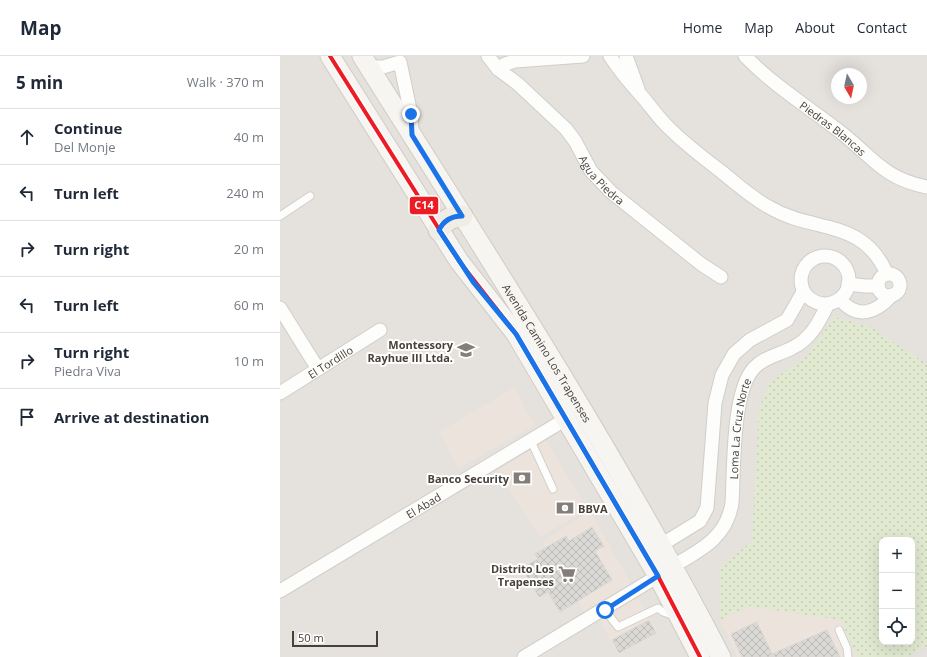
<!DOCTYPE html>
<html lang="en">
<head>
<meta charset="utf-8">
<style>
	:root { --surface:#fff; --page:#f2f2f3; --text:#1f2937; --muted:#747a83; --line:#e0e1e3 }
	body { margin:0; font-family:"Open Sans",sans-serif; background:var(--page); color:var(--text) }
	.controls { position:absolute; right:12px; bottom:12px; display:grid; overflow:hidden; border-radius:8px; box-shadow:0 4px 16px #0002 }
	.controls button { width:36px; height:36px; display:grid; place-items:center; padding:0; border:0; border-bottom:1px solid var(--line); background:var(--surface); color:var(--text); font:20px sans-serif }
	.compass { position:absolute; left:551px; top:12px; width:36px; height:36px; border-radius:50%; background:var(--surface); box-shadow:0 4px 16px #0002; rotate:171deg }
	.scale { position:absolute; left:12px; bottom:10px; width:86px; box-sizing:border-box; padding-left:4px; border:2px solid #47413a; border-top:0; font-size:11px; line-height:14px; white-space:nowrap; color:#47413a; -webkit-text-stroke:3px #fff; paint-order:stroke }
	.stop { position:absolute; width:12px; height:12px; margin:-9px; border:3px solid #1a73e8; border-radius:50%; background:#fff }
	.stop.end { background:#1a73e8; border-color:#fff; box-shadow:0 1px 4px #0008 }
	.list { margin:0; padding:0; list-style:none }
	h2 { display:flex; justify-content:space-between; align-items:center; height:52px; margin:0; padding:0 16px; font-size:17px }
	h2 small { font-size:13px; font-weight:400; color:var(--muted) }
	.list li { display:grid; grid-template-columns:26px 1fr auto; gap:12px; align-items:center; box-sizing:border-box; height:56px; padding:0 16px; border-top:1px solid var(--line) }
	.list b { display:block; font-size:15px; white-space:nowrap }
	.list p { margin:0; font-size:13px; white-space:nowrap; color:var(--muted) }
	.list em { font-size:13px; font-style:normal; color:var(--muted) }
	.icon { flex:none; width:22px; height:22px; fill:none; stroke:currentColor; stroke-width:2; stroke-linecap:round; stroke-linejoin:round }
	.map { position:relative; flex:none; width:647px; height:601px; overflow:hidden }
	header { display:flex; align-items:center; gap:24px; box-sizing:border-box; height:56px; padding:0 20px; background:var(--surface); border-bottom:1px solid var(--line) }
	header strong { font-size:19px }
	nav { display:flex; gap:22px; margin-inline-start:auto; font-size:14px }
	main { display:flex }
	aside { flex:1; background:var(--surface) }
	.map>svg:first-child { display:block }
	.residential { fill:#e5e1dc; fill-rule:evenodd }
	.commercial { fill:#ece4dc }
	.grass { fill:url(#grass-dots); fill-rule:evenodd }
	.building { fill:url(#building-cross-hatch); stroke:#dad7d4 }
	.lines { fill:none; stroke-linecap:round; stroke-linejoin:round }
	.lane-casing { stroke:#d0cecb; stroke-width:9 }
	.street-casing { stroke:#d0cecb; stroke-width:15 }
	.secondary-casing { stroke:#d0ccc6; stroke-width:21 }
	.primary-casing { stroke:#d2cabe; stroke-width:23 }
	.lane { stroke:#fdfdfc; stroke-width:7 }
	.street { stroke:#fdfdfc; stroke-width:13 }
	.secondary { stroke:#f7f5f1; stroke-width:19 }
	.primary { stroke:#f0ede6; stroke-width:21 }
	.bus-1-casing { stroke:#fff; stroke-width:7 }
	.bus-1 { stroke:#ed1c24; stroke-width:4 }
	.route { stroke:#1a73e8; stroke-width:5 }
	.labels { text-anchor:middle; dominant-baseline:central; stroke-width:4; stroke-linejoin:round; paint-order:stroke }
	.street-label { font-size:11px; fill:#47413a; stroke:#fff }
	.poi-label { font-size:11px; font-weight:bold; fill:#47413a; stroke:#fff; text-anchor:end }
	.line-badge { stroke:#fff; stroke-width:1.5 }
	.badge-label { font-size:11px; text-anchor:middle; font-weight:bold; fill:#fff }
</style>
</head>
<body>
<header>
<strong>Map</strong>
<nav><a>Home</a><a>Map</a><a>About</a><a>Contact</a></nav>
</header>
<main>
<aside>
<h2>5 min<small>Walk · 370 m</small></h2>
<ul class="list">
<li><svg class="icon" aria-label="ahead" viewBox="0 0 24 24"><path d="M12 20V5M6 11l6-6 6 6"/></svg><div><b>Continue</b><p>Del Monje</p></div><em>40 m</em></li>
<li><svg class="icon" aria-label="left" viewBox="0 0 24 24"><path d="M17 20v-9H6M10 6l-5 5 5 5"/></svg><div><b>Turn left</b></div><em>240 m</em></li>
<li><svg class="icon" aria-label="right" viewBox="0 0 24 24"><path d="M7 20v-9h11M14 6l5 5-5 5"/></svg><div><b>Turn right</b></div><em>20 m</em></li>
<li><svg class="icon" aria-label="left" viewBox="0 0 24 24"><path d="M17 20v-9H6M10 6l-5 5 5 5"/></svg><div><b>Turn left</b></div><em>60 m</em></li>
<li><svg class="icon" aria-label="right" viewBox="0 0 24 24"><path d="M7 20v-9h11M14 6l5 5-5 5"/></svg><div><b>Turn right</b><p>Piedra Viva</p></div><em>10 m</em></li>
<li><svg class="icon" aria-label="arrive" viewBox="0 0 24 24"><path d="M6 21V4h12l-3 4 3 4H6"/></svg><div><b>Arrive at destination</b></div></li>
</ul>
</aside>
<div class="map">
<svg width="647" height="601" viewBox="0 0 647 601">
	<defs>
		<pattern id="grass-dots" width="8" height="8" patternUnits="userSpaceOnUse"><rect width="8" height="8" fill="#e1e9d1"/><path d="M2 2h.1M6 6h.1" fill="none" stroke="#c2c9b4" stroke-width="1.8" stroke-linecap="round"/></pattern>
		<pattern id="building-cross-hatch" width="8" height="8" patternUnits="userSpaceOnUse"><rect width="8" height="8" fill="#dbd9d6"/><path d="M0 0l8 8M0 8l8-8" fill="none" stroke="#bdbbb8"/></pattern>
	</defs>
	<rect width="100%" height="100%" fill="#f2f0ee"/>
	<path class="residential" d="M0,0h647v601h-647zM557,18h24v24h-24zM602,484h30v102h-30z"/>
	<g class="commercial">
		<path d="M234,332l21,37 -76,43 -20,-36z"/>
		<path d="M266,385l42,68 -48,28 -43,-66z"/>
		<path d="M310,455l68,121 -40,23 -19,-37 -9,3 -48,-79z"/>
		<path d="M469,550l92,14 16,37h-120l-17,-37z"/>
	</g>
	<path class="grass" d="M554,261l37,10 56,37v282l-21,11h-49l-16,-37 -92,-14 -29,14 -1,-52 33,-27 7,-132 11,-27 37,-26zM602,484h30v102h-30z"/>
	<g class="building">
		<path d="M312,471l12,19 -9,5 17,29 -52,32 -12,-20 -9,5 -17,-29 16,-9 -3,-5 31,-18 3,5z"/>
		<path d="M369,564l7,13 -37,20 -7,-13z"/>
		<path d="M477,566l15,32 55,-24 13,27h-98l-11,-23z"/>
	</g>
	<g class="lines">
		<g class="lane-casing">
			<g id="lane">
				<path d="M0,160l30,-20"/>
				<path d="M251,385l22,48"/>
				<path d="M325,554l13,17 40,-19 5,4 12,4"/>
				<path d="M559,574l8,18 1,9"/>
			</g>
		</g>
		<g class="street-casing">
			<g id="street">
				<path id="s1" d="M208,0l10,13 20,15 48,45 9,12 16,30 20,21 90,72 20,13"/>
				<path d="M330,0c9,14 19,26 30,38 10,11 18,24 29,34 17,17 36,31 54,45 15,12 29,25 46,34 45,27 93,10 118,67"/>
				<path d="M346,0l12,33"/>
				<path id="s2" d="M465,0c30,31 65,52 98,78 31,25 42,45 84,53"/>
				<path d="M89,11h14l17,-5 11,52 1,19"/>
				<path d="M218,13l7,-5 10,-3 68,-5"/>
				<circle cx="545" cy="224" r="24"/>
				<circle cx="609" cy="229" r="11"/>
				<path d="M568,228l17,2h13"/>
				<path d="M560,243c17,21 36,14 52,-4"/>
				<path d="M0,252l38,61"/>
				<path id="s3" d="M0,337l100,-63"/>
				<path d="M381,489l39,-24 7,-13 8,-105 7,-28 12,-21 16,-14 37,-20 16,-28"/>
				<path id="s4" d="M393,510c28,-16 54,-29 59,-63 2,-33 0,-112 22,-135 10,-11 25,-13 38,-20 19,-9 27,-26 36,-44"/>
				<path id="s5" d="M0,535l286,-172"/>
				<path d="M244,601l134,-81"/>
			</g>
		</g>
		<g class="secondary-casing">
			<g id="secondary">
				<path d="M50,0l129,205 57,73 142,242 42,81"/>
				<path id="s6" d="M82,0c124,197 252,394 359,601"/>
			</g>
		</g>
		<g class="primary-casing">
			<path id="primary" d="M159,174c5,-10 13,-14 23,-14"/>
		</g>
		<use href="#lane" class="lane"/>
		<use href="#street" class="street"/>
		<use href="#secondary" class="secondary"/>
		<use href="#primary" class="primary"/>
		<g class="bus-1-casing">
			<path id="bus-1" d="M50,0l129,205 57,73 142,242 42,81"/>
		</g>
		<use href="#bus-1" class="bus-1"/>
	</g>
	<g class="lines">
		<path class="route" d="M131,58l1,21 50,81c-11,0 -18,4 -23,14l35,53 42,51 142,242 -53,34"/>
	</g>
	<defs>
		<g id="school-bare" transform="scale(1.38)"><path d="M0-5L7-2L0 1L-7-2ZM-4 1L0 2.5L4 1V4Q0 6-4 4Z" fill="#837e79" stroke="#fff" stroke-width="2.5" paint-order="stroke"/></g>
		<g id="bank-bare" transform="scale(1.38)"><path d="M-6-4H6V4H-6ZM0-2.3a2.3 2.3 0 1 0 0 4.6a2.3 2.3 0 1 0 0-4.6Z" fill="#837e79" stroke="#fff" stroke-width="2.5" paint-order="stroke"/></g>
		<g id="supermarket-bare" transform="scale(1.38)"><path d="M-6-5.5h2.5l.6 2H6L4.5 2H-2.5L-4.4-4H-6ZM-1.5 3.2a1.3 1.3 0 1 0 .1 0ZM3 3.2a1.3 1.3 0 1 0 .1 0Z" fill="#837e79" stroke="#fff" stroke-width="2.5" paint-order="stroke"/></g>
	</defs>
	<g fill-rule="evenodd">
		<use href="#school-bare" x="186" y="294"/>
		<use href="#bank-bare" x="242" y="422"/>
		<use href="#bank-bare" x="285" y="452"/>
		<use href="#supermarket-bare" x="287" y="518"/>
	</g>
	<g class="labels">
		<g class="street-label">
			<text stroke="none"><textPath href="#s2" startOffset="114">Piedras Blancas</textPath></text>
			<text stroke="none"><textPath href="#s1" startOffset="170">Agua Piedra</textPath></text>
			<text stroke="none"><textPath href="#s6" startOffset="350">Avenida Camino Los Trapenses</textPath></text>
			<text stroke="none"><textPath href="#s3" startOffset="59">El Tordillo</textPath></text>
			<text stroke="none"><textPath href="#s4" startOffset="165">Loma La Cruz Norte</textPath></text>
			<text stroke="none"><textPath href="#s5" startOffset="167">El Abad</textPath></text>
		</g>
		<g class="poi-label">
			<text x="173" y="288">Montessory<tspan x="173" dy="13">Rayhue III Ltda.</tspan></text>
			<text x="229" y="422">Banco Security</text>
			<text x="298" y="452" text-anchor="start">BBVA</text>
			<text x="274" y="512">Distrito Los<tspan x="274" dy="13">Trapenses</tspan></text>
		</g>
	</g>
	<rect class="line-badge" x="129" y="140" width="30" height="19" rx="4" fill="#ed1c24"/>
	<g class="badge-label">
		<text x="144" y="153">C14</text>
	</g>
</svg>
<div class="controls">
<button>+</button>
<button>−</button>
<button><svg class="icon" aria-label="locate" viewBox="0 0 24 24"><circle cx="12" cy="12" r="6"/><path d="M12 2v4M12 18v4M2 12h4M18 12h4"/></svg></button>
</div>
<svg class="compass" viewBox="-18 -18 36 36"><path d="M0-13l5 13h-10z" fill="#e53935"/><path d="M0 13l5-13h-10z" fill="#747a83"/></svg>
<div class="scale">50 m</div>
<div class="stop" style="left:325px;top:554px"></div>
<div class="stop end" style="left:131px;top:58px"></div>
</div>
</main>
</body>
</html>
